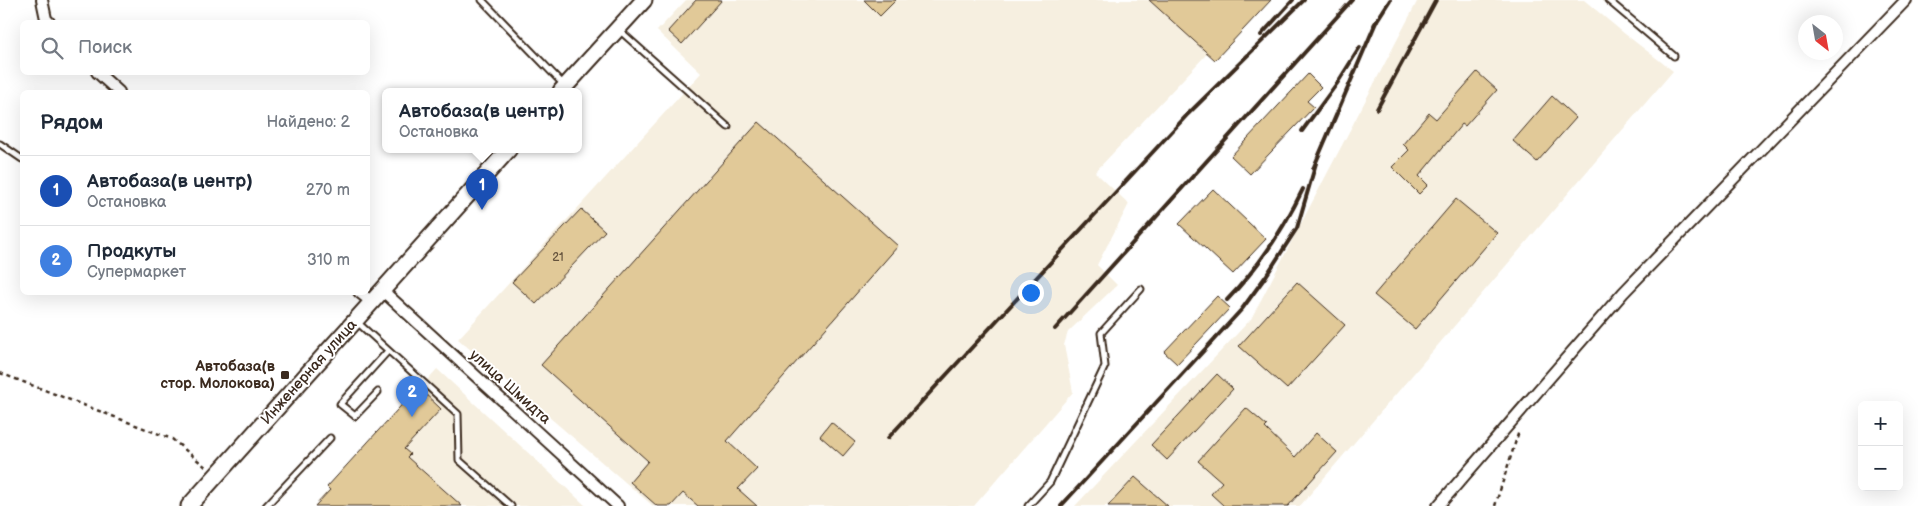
<!DOCTYPE html>
<html lang="ru">
<head>
<meta charset="utf-8">
<style>
	:root { --surface:#fff; --page:#f2f2f3; --text:#1f2937; --muted:#747a83; --line:#e0e1e3; --accent:#0f766e }
	body { margin:0; font-family:"Balsamiq Sans",sans-serif; background:var(--page); color:var(--text) }
	.controls { position:absolute; right:15px; bottom:15px; display:grid; overflow:hidden; border-radius:8px; box-shadow:0 5px 20px #0002 }
	.controls button { width:45px; height:45px; display:grid; place-items:center; padding:0; border:0; border-bottom:1px solid var(--line); background:var(--surface); color:var(--text); font:25px sans-serif }
	.compass { position:absolute; left:1798px; top:15px; width:45px; height:45px; border-radius:50%; background:var(--surface); box-shadow:0 5px 20px #0002; rotate:149deg }
	.you { position:absolute; left:1030px; top:292px; width:18px; height:18px; margin:-12px; border:4px solid #fff; border-radius:50%; background:#1a73e8; box-shadow:0 0 0 8px #1a73e833 }
	.badge { display:grid; place-items:center; width:32px; height:32px; border-radius:50%; background:var(--accent); color:#fff; font-size:16px; font-weight:700 }
	.pin { position:absolute; translate:-50% -41px; filter:drop-shadow(0 1px 2px #0008) }
	.pin::after { content:''; position:absolute; top:26px; width:18px; height:15px; background:inherit; clip-path:polygon(0 0,100% 0,50% 100%) }
	.popup { position:absolute; left:382px; top:88px; width:200px; height:65px; box-sizing:border-box; display:grid; place-content:center; border-radius:8px; background:var(--surface); filter:drop-shadow(0 1px 4px #0005); font-size:16px; white-space:nowrap; color:var(--muted) }
	.popup b { font-size:19px; color:var(--text) }
	.popup::after { content:''; position:absolute; left:50%; top:100%; margin-left:-10px; border:10px solid transparent; border-top-color:var(--surface) }
	.list { margin:0; padding:0; list-style:none }
	h2 { display:flex; justify-content:space-between; align-items:center; height:65px; margin:0; padding:0 20px; font-size:21px }
	h2 small { font-size:16px; font-weight:400; color:var(--muted) }
	.list li { display:grid; grid-template-columns:32px 1fr auto; gap:15px; align-items:center; box-sizing:border-box; height:70px; padding:0 20px; border-top:1px solid var(--line) }
	.list b { display:block; font-size:19px; white-space:nowrap }
	.list p { margin:0; font-size:16px; white-space:nowrap; color:var(--muted) }
	.list em { font-size:16px; font-style:normal; color:var(--muted) }
	.icon { flex:none; width:28px; height:28px; fill:none; stroke:currentColor; stroke-width:2; stroke-linecap:round; stroke-linejoin:round }
	.map { position:relative; flex:none; width:1918px; height:506px; overflow:hidden }
	.search { position:absolute; background:var(--surface); box-shadow:0 5px 20px #0002; left:20px; top:20px; width:350px; height:55px; display:flex; align-items:center; gap:12px; box-sizing:border-box; padding:0 18px; border-radius:8px; color:var(--muted); font-size:19px }
	.panel { position:absolute; background:var(--surface); box-shadow:0 5px 20px #0002; left:20px; top:90px; width:350px; height:205px; border-radius:8px }
	.map>svg:first-child { display:block }
	.built { fill:#f6efe0 }
	.building { fill:#e1c998; stroke:#3b2a1e }
	.lines { fill:none; stroke-linecap:round; stroke-linejoin:round }
	.lane-casing { stroke:#3b2a1e; stroke-width:9 }
	.street-casing { stroke:#3b2a1e; stroke-width:14 }
	.secondary-casing { stroke:#3b2a1e; stroke-width:19 }
	.path { stroke:#3b2a1e; stroke-width:2.5; stroke-dasharray:4 4; stroke-linecap:butt }
	.lane { stroke:#fff; stroke-width:5 }
	.street { stroke:#fff; stroke-width:10 }
	.secondary { stroke:#fff; stroke-width:15 }
	.rail { stroke:#3b2a1e; stroke-width:4 }
	.poi-dot { fill:#3b2a1e; stroke:#fff; stroke-width:2 }
	.labels { text-anchor:middle; dominant-baseline:central; stroke-width:4; stroke-linejoin:round; paint-order:stroke }
	.number-label { font-size:12px; fill:#64523c }
	.poi-label { font-size:15px; font-weight:bold; fill:#3b2a1e; stroke:#fff; text-anchor:end }
	.street-label { font-size:15px; fill:#3b2a1e; stroke:#fff }
</style>
</head>
<body>
<div class="map">
<svg width="1918" height="506" viewBox="0 0 1918 506">
	<rect width="100%" height="100%" fill="#fff"/>
	<filter id="ink" filterUnits="userSpaceOnUse"><feTurbulence type="fractalNoise" baseFrequency=".02" numOctaves="2"/><feDisplacementMap in="SourceGraphic" scale="10" xChannelSelector="R" yChannelSelector="G"/><feConvolveMatrix kernelMatrix="1 2 1 2 8 2 1 2 1" color-interpolation-filters="sRGB"/></filter>
	<g filter="url(#ink)">
		<g class="built">
			<path d="M686,0h572l-163,172 34,32 -32,61 20,20 -49,47 -4,13 9,47 -99,114h-321l-195,-167 243,-266 -44,-42z"/>
			<path d="M1418,0h166l41,34 48,37 -373,435h-225l176,-187z"/>
			<path d="M437,369l149,137h-272z"/>
		</g>
		<g class="building">
			<path d="M696,0h26l-40,44 -14,-13z"/>
			<path d="M864,0h32l-16,16z"/>
			<path d="M1149,0h122l-56,60z"/>
			<path d="M1477,72l20,18 -32,36 -3,-2 -43,52 9,9 -9,9 -27,-27 17,-17 -6,-6 26,-31 7,6z"/>
			<path d="M1308,74l13,13 -14,14 7,6 -64,67 -19,-18z"/>
			<path d="M1552,96l24,22 -39,44 -24,-21z"/>
			<path d="M759,122l139,124 -171,195 30,28 -19,20 19,17h-59l-15,-13 -12,13h-14l-27,-24 18,-21 -107,-96z"/>
			<path d="M1213,189l53,50 -33,35 -54,-50z"/>
			<path d="M1456,199l41,34 -82,96 -41,-34z"/>
			<path d="M581,209l24,22 -69,73 -24,-22z"/>
			<path d="M1297,282l48,43 -58,64 -48,-43z"/>
			<path d="M1217,296l13,12 -53,56 -13,-12z"/>
			<path d="M1217,374l16,15 -66,71 -16,-15z"/>
			<path d="M418,387l23,22 -37,40 6,5 -3,3 55,49h-147l15,-16 -3,-3z"/>
			<path d="M1246,408l21,18 -2,2 30,29 21,-24 21,19 -49,54h-64l-13,-12 11,-12 -24,-21z"/>
			<path d="M831,422l24,20 -12,14 -23,-20z"/>
			<path d="M1135,477l33,29h-60z"/>
		</g>
		<g class="lines">
			<g class="lane-casing">
				<g id="lane">
					<path d="M482,0l81,84"/>
					<path d="M1608,0l66,56"/>
					<path d="M618,29l110,98"/>
					<path d="M0,144l22,15"/>
					<path d="M356,321l102,93 1,46 52,46"/>
					<path d="M378,392l-23,24 -15,-12 48,-53"/>
					<path d="M266,506l64,-68"/>
					<path d="M1028,506l22,-24 55,-116 -4,-33 40,-44"/>
				</g>
			</g>
			<g class="street-casing">
				<g id="street">
					<path d="M42,0l4,19 3,3"/>
					<path d="M97,72l22,20"/>
					<path d="M383,291l235,215"/>
					<path d="M359,292l14,11"/>
					<path d="M1438,506l185,-213 283,-293"/>
				</g>
			</g>
			<g class="secondary-casing">
				<g id="secondary">
					<path d="M561,91l83,-91"/>
					<path d="M189,506l320,-357"/>
				</g>
			</g>
			<g class="path">
				<path d="M0,373l172,66 35,29"/>
				<path d="M1495,506l24,-75"/>
			</g>
			<use href="#lane" class="lane"/>
			<use href="#street" class="street"/>
			<use href="#secondary" class="secondary"/>
			<g class="rail">
				<path d="M1374,25l16,-25"/>
				<path d="M1261,35l32,-35"/>
				<path d="M1377,109l59,-109"/>
				<path d="M1302,131l36,-49 22,-35"/>
				<path d="M1313,169l64,-149"/>
				<path d="M1227,300c32,-33 56,-70 76,-111"/>
				<path d="M1055,329l297,-329"/>
				<path d="M888,438l300,-324 116,-114"/>
				<path d="M1061,506l181,-197 24,-33 31,-48 19,-65"/>
			</g>
		</g>
	</g>
	<rect class="poi-dot" x="280" y="370" width="10" height="10" rx="2.5"/>
	<g class="labels">
		<g class="number-label">
			<text x="558" y="257">21</text>
		</g>
		<g class="poi-label">
			<text x="275" y="366">Автобаза(в<tspan x="275" dy="17">стор. Молокова)</tspan></text>
		</g>
		<g class="street-label">
			<text transform="translate(309 372) rotate(-48)">Инженерная улица</text>
			<text transform="translate(510 387) rotate(42)">улица Шмидта</text>
		</g>
	</g>
</svg>
<div class="controls">
<button>+</button>
<button>−</button>
</div>
<svg class="compass" viewBox="-18 -18 36 36"><path d="M0-13l5 13h-10z" fill="#e53935"/><path d="M0 13l5-13h-10z" fill="#747a83"/></svg>
<div class="you"></div>
<div class="pin badge" style="left:482px;top:210px;background:#1a4fb4">1</div>
<div class="popup"><b>Автобаза(в центр)</b>Остановка</div>
<div class="pin badge" style="left:412px;top:417px;background:#3f7fe0">2</div>
<div class="search"><svg class="icon" aria-label="search" viewBox="0 0 24 24"><circle cx="10" cy="10" r="6"/><path d="M15 15l6 6"/></svg>Поиск</div>
<section class="panel">
<h2>Рядом<small>Найдено: 2</small></h2>
<ul class="list">
<li><span class="badge" style="background:#1a4fb4">1</span><div><b>Автобаза(в центр)</b><p>Остановка</p></div><em>270 m</em></li>
<li><span class="badge" style="background:#3f7fe0">2</span><div><b>Продкуты</b><p>Супермаркет</p></div><em>310 m</em></li>
</ul>
</section>
</div>
</body>
</html>
